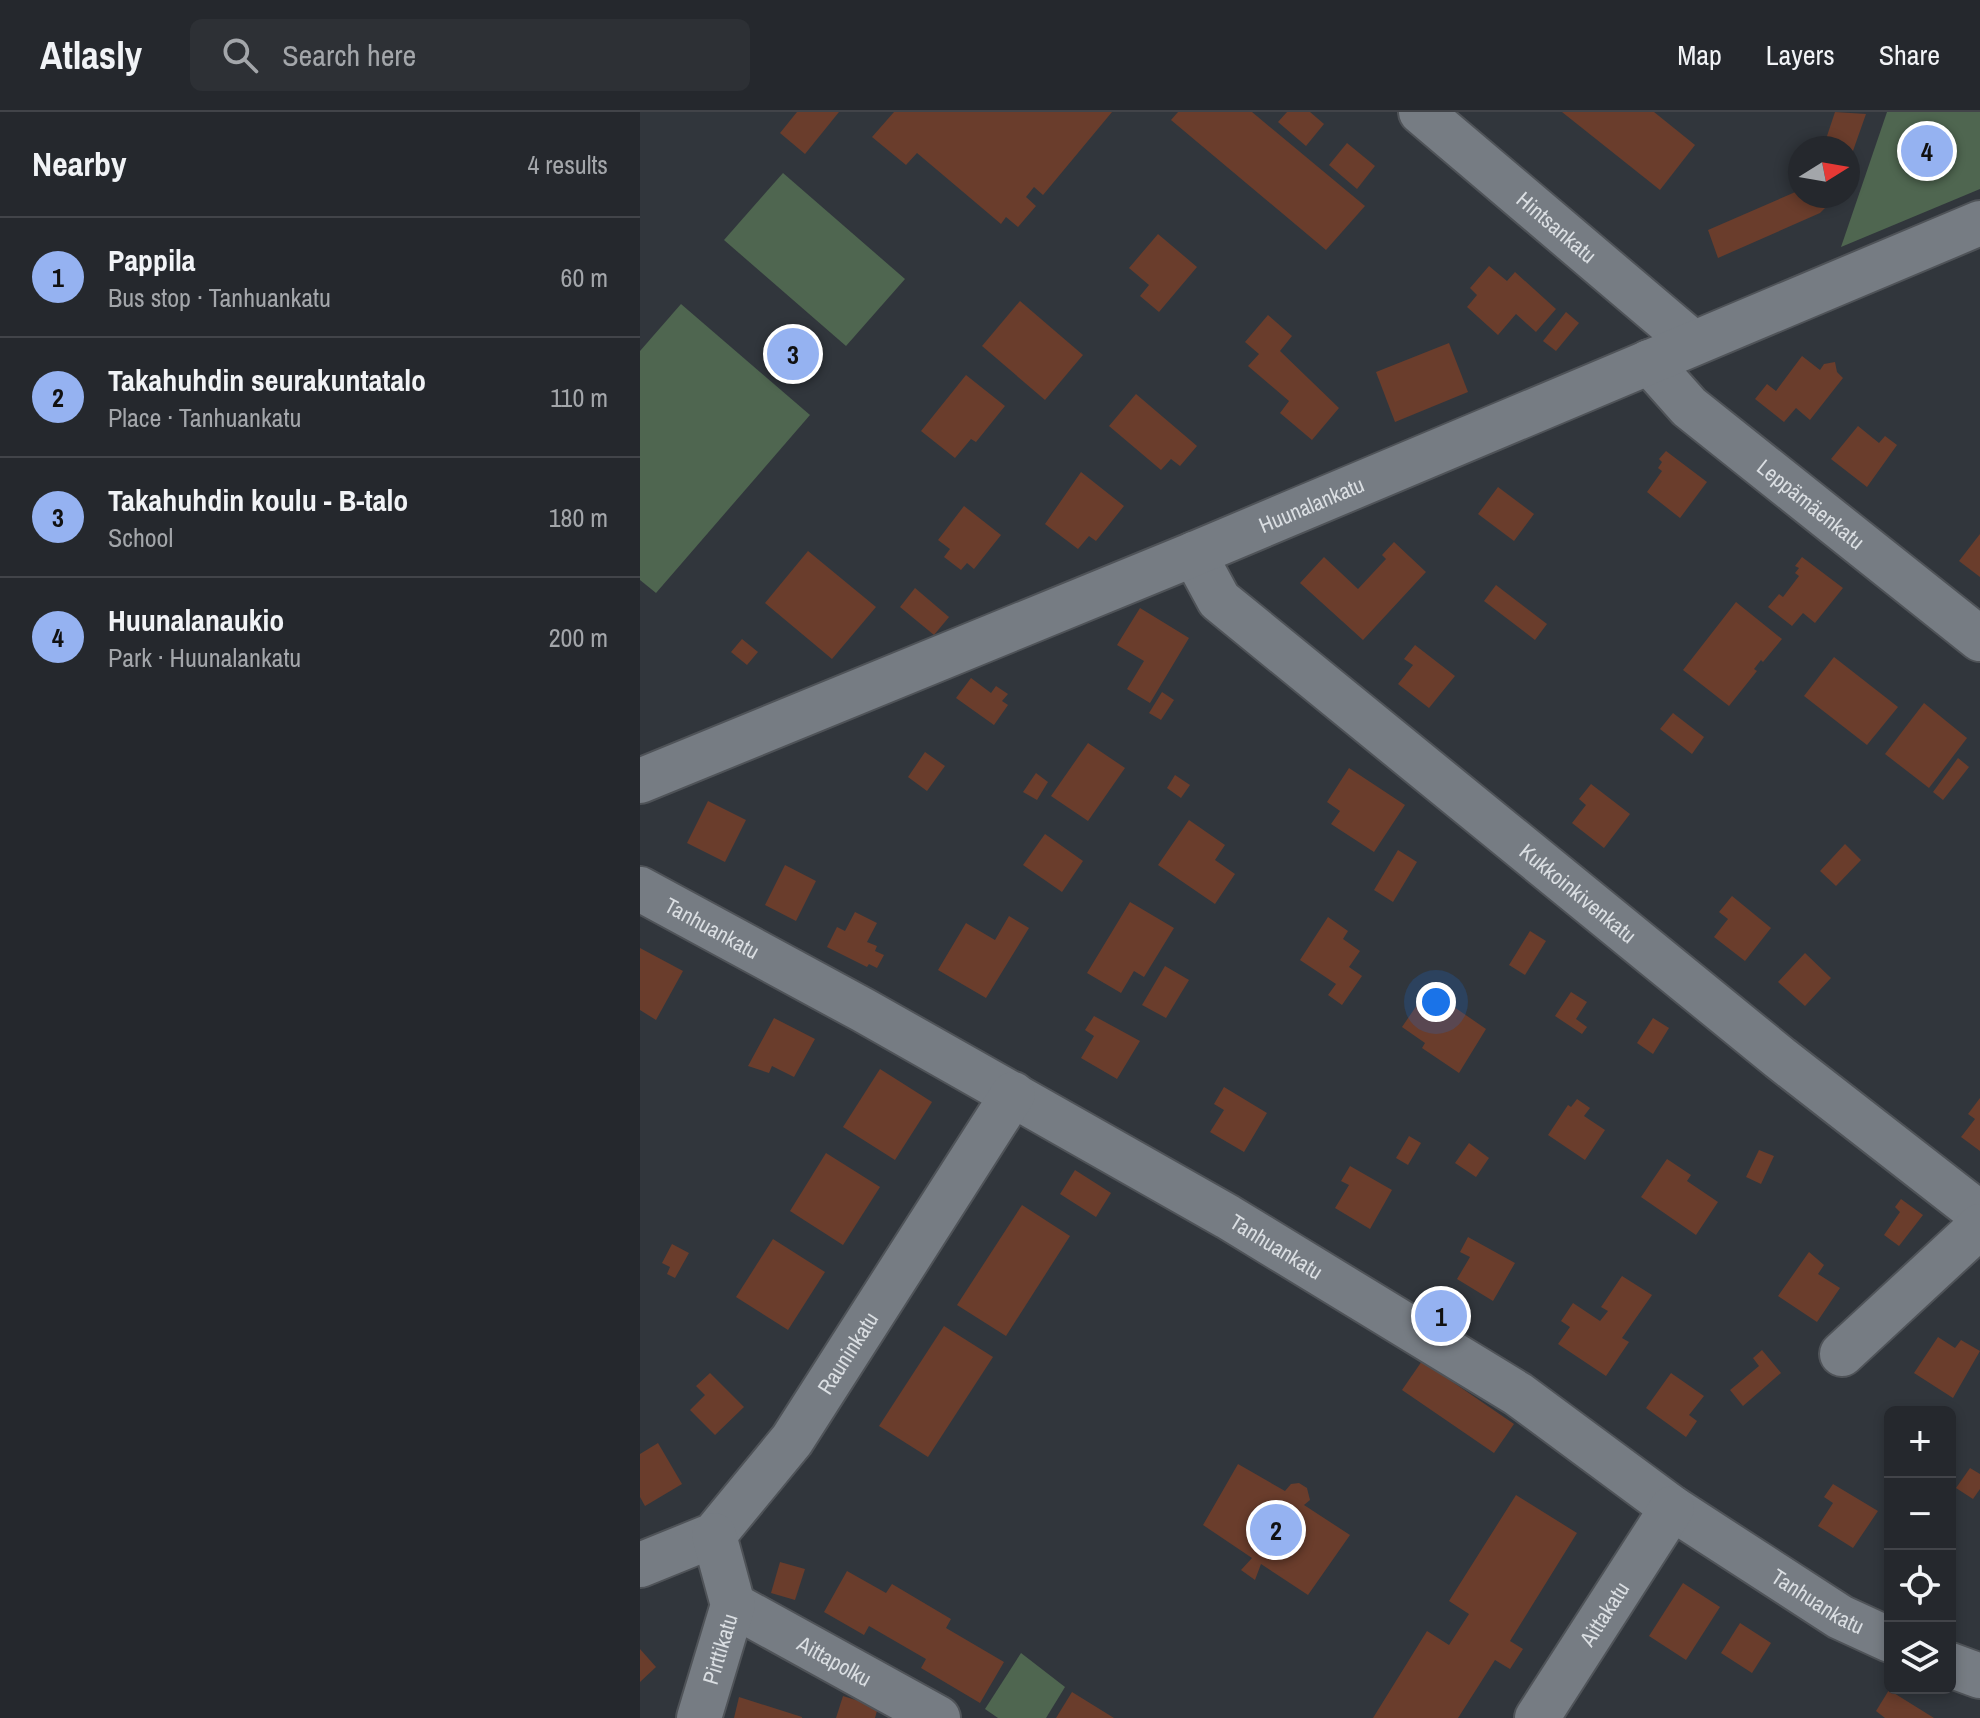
<!DOCTYPE html>
<html lang="en">
<head>
<meta charset="utf-8">
<style>
	:root { --surface:#25282d; --page:#2d3035; --text:#f1f3f6; --muted:#a3a6aa; --line:#424449; --accent:#95b2f1 }
	body { margin:0; font-family:"Archivo Narrow",sans-serif; background:var(--page); color:var(--text) }
	.controls { position:absolute; right:24px; bottom:24px; display:grid; overflow:hidden; border-radius:12px; box-shadow:0 4px 12px #0003 }
	.controls button { width:72px; height:72px; display:grid; place-items:center; padding:0; border:0; border-bottom:2px solid var(--line); background:var(--surface); color:var(--text); font:40px sans-serif }
	.compass { position:absolute; left:1148px; top:24px; width:72px; height:72px; border-radius:50%; background:var(--surface); box-shadow:0 4px 12px #0003; rotate:79deg }
	.you { position:absolute; left:796px; top:890px; width:28px; height:28px; margin:-20px; border:6px solid #fff; border-radius:50%; background:#1a73e8; box-shadow:0 0 0 12px #1a73e833 }
	.badge { display:grid; place-items:center; width:52px; height:52px; border-radius:50%; background:var(--accent); color:#111; font-size:26px; font-weight:700 }
	.pin { position:absolute; translate:-50% -50%; border:4px solid #fff; box-shadow:0 2px 8px #0006 }
	.list { margin:0; padding:0; list-style:none }
	h2 { display:flex; justify-content:space-between; align-items:center; height:104px; margin:0; padding:0 32px; font-size:34px }
	h2 small { font-size:26px; font-weight:400; color:var(--muted) }
	.list li { display:grid; grid-template-columns:52px 1fr auto; gap:24px; align-items:center; box-sizing:border-box; height:120px; padding:0 32px; border-top:2px solid var(--line) }
	.list b { display:block; font-size:30px; white-space:nowrap }
	.list p { margin:0; font-size:26px; white-space:nowrap; color:var(--muted) }
	.list em { font-size:26px; font-style:normal; color:var(--muted) }
	.icon { flex:none; width:44px; height:44px; fill:none; stroke:currentColor; stroke-width:2; stroke-linecap:round; stroke-linejoin:round }
	.map { position:relative; flex:none; width:1340px; height:1606px; overflow:hidden }
	header { display:flex; align-items:center; gap:48px; box-sizing:border-box; height:112px; padding:0 40px; background:var(--surface); border-bottom:2px solid var(--line) }
	header strong { font-size:38px }
	nav { display:flex; gap:44px; margin-inline-start:auto; font-size:28px }
	.search { width:560px; height:72px; background:var(--page); display:flex; align-items:center; gap:20px; box-sizing:border-box; padding:0 28px; border-radius:12px; color:var(--muted); font-size:30px }
	main { display:flex }
	aside { flex:1; background:var(--surface) }
	.map>svg:first-child { display:block }
	.green { fill:#4f6650 }
	.building { fill:#6a3d2c }
	.lines { fill:none; stroke-linecap:round; stroke-linejoin:round }
	.minor-casing { stroke:#4f5358; stroke-width:48 }
	.minor { stroke:#767c83; stroke-width:44 }
	.labels { text-anchor:middle; dominant-baseline:central; stroke-width:7; stroke-linejoin:round; paint-order:stroke }
	.street-label { font-size:22px; fill:#dadee2; stroke:#1b1d20 }
</style>
</head>
<body>
<header>
<strong>Atlasly</strong>
<div class="search"><svg class="icon" aria-label="search" viewBox="0 0 24 24"><circle cx="10" cy="10" r="6"/><path d="M15 15l6 6"/></svg>Search here</div>
<nav><a>Map</a><a>Layers</a><a>Share</a></nav>
</header>
<main>
<aside>
<h2>Nearby<small>4 results</small></h2>
<ul class="list">
<li><span class="badge">1</span><div><b>Pappila</b><p>Bus stop · Tanhuankatu</p></div><em>60 m</em></li>
<li><span class="badge">2</span><div><b>Takahuhdin seurakuntatalo</b><p>Place · Tanhuankatu</p></div><em>110 m</em></li>
<li><span class="badge">3</span><div><b>Takahuhdin koulu - B-talo</b><p>School</p></div><em>180 m</em></li>
<li><span class="badge">4</span><div><b>Huunalanaukio</b><p>Park · Huunalankatu</p></div><em>200 m</em></li>
</ul>
</aside>
<div class="map">
<svg width="1340" height="1606" viewBox="0 0 1340 1606">
	<rect width="100%" height="100%" fill="#31363c"/>
	<g class="green">
		<path d="M1247,0h93v77l-139,58z"/>
		<path d="M143,61l122,106 -59,67 -122,-106z"/>
		<path d="M41,192l129,111 -154,178 -16,-13v-229z"/>
		<path d="M381,1541l44,34 -19,31h-48l-13,-9z"/>
	</g>
	<g class="building">
		<path d="M157,0h42l-34,42 -25,-21z"/>
		<path d="M254,0h218l-69,83 -9,-8 -8,10 10,9 -18,21 -12,-10 -5,7 -84,-71 -11,12 -34,-28z"/>
		<path d="M538,0h74l113,94 -39,44 -155,-130z"/>
		<path d="M647,0h23l14,12 -18,22 -28,-24z"/>
		<path d="M922,0h92l41,33 -35,45z"/>
		<path d="M1195,0l31,2 -18,51v-17h-25z"/>
		<path d="M707,31l28,23 -18,23 -28,-24z"/>
		<path d="M1160,78v6h37l-17,17 -102,45 -10,-28z"/>
		<path d="M518,122l39,33 -38,45 -19,-16 9,-11 -20,-17z"/>
		<path d="M849,154l18,15 8,-9 41,37 -20,23 -20,-18 -18,21 -31,-28 10,-12 -7,-7z"/>
		<path d="M380,189l63,54 -38,45 -63,-54z"/>
		<path d="M926,200l13,11 -23,28 -13,-10z"/>
		<path d="M628,203l24,21 -12,15 59,57 -27,32 -32,-27 9,-12 -41,-35 11,-12 -14,-12z"/>
		<path d="M809,231l19,49 -73,30 -19,-50z"/>
		<path d="M1162,244l18,14 4,-6 11,-2 2,10 6,6 -33,42 -14,-12 -12,14 -29,-23 12,-15 9,7z"/>
		<path d="M326,263l39,31 -29,36 -5,-3 -16,19 -34,-27z"/>
		<path d="M496,282l61,52 -17,20 -9,-7 -10,11 -52,-44z"/>
		<path d="M1218,314l21,17 6,-7 12,9 -30,42 -36,-28z"/>
		<path d="M1026,339l41,31 -27,36 -33,-26 15,-21 -4,-3 4,-6 -3,-3z"/>
		<path d="M441,360l43,34 -28,35 -7,-5 -11,13 -33,-25z"/>
		<path d="M858,375l36,27 -20,27 -36,-27z"/>
		<path d="M324,394l37,29 -27,34 -7,-6 -6,7 -17,-13 6,-8 -12,-9z"/>
		<path d="M1340,422v43l-21,-16z"/>
		<path d="M754,430l32,30 -63,68 -63,-57 24,-26 34,32 28,-30 -4,-4z"/>
		<path d="M168,439l68,56 -44,52 -67,-56z"/>
		<path d="M1162,445l41,31 -28,35 -12,-10 -11,13 -24,-19 11,-13 4,3 16,-21 -4,-3 4,-5 -4,-2z"/>
		<path d="M856,473l51,39 -12,16 -51,-39z"/>
		<path d="M275,476l34,29 -15,18 -34,-28z"/>
		<path d="M1096,490l46,37 -19,23 -2,-2 -7,9 3,2 -28,35 -46,-36z"/>
		<path d="M500,496l49,30 -39,65 -23,-14 17,-28 -27,-16z"/>
		<path d="M102,527l16,13 -11,13 -16,-13z"/>
		<path d="M775,533l40,31 -26,32 -31,-24 15,-19 -9,-6z"/>
		<path d="M1194,545l64,50 -31,38 -63,-49z"/>
		<path d="M331,566l20,15 5,-7 12,8 -6,7 6,4 -14,20 -38,-27z"/>
		<path d="M522,580l12,8 -13,20 -12,-7z"/>
		<path d="M1284,591l43,35 -38,50 -44,-34z"/>
		<path d="M1033,601l31,24 -12,17 -32,-25z"/>
		<path d="M448,631l37,25 -37,53 -37,-25z"/>
		<path d="M285,640l20,14 -18,25 -19,-14z"/>
		<path d="M1318,646l11,9 -26,33 -10,-8z"/>
		<path d="M709,656l56,37 -31,47 -43,-28 9,-13 -13,-9z"/>
		<path d="M396,661l12,9 -11,18 -14,-8z"/>
		<path d="M535,663l15,10 -9,13 -14,-10z"/>
		<path d="M951,672l39,30 -26,34 -32,-25 14,-18 -7,-6z"/>
		<path d="M68,689l38,19 -21,42 -38,-19z"/>
		<path d="M549,708l36,25 -10,15 20,14 -20,30 -57,-39z"/>
		<path d="M405,722l38,27 -21,31 -39,-27z"/>
		<path d="M1205,732l16,16 -25,26 -16,-15z"/>
		<path d="M758,738l19,12 -24,40 -19,-12z"/>
		<path d="M145,753l31,16 -20,40 -31,-16z"/>
		<path d="M1092,784l39,32 -26,33 -31,-24 14,-18 -9,-7z"/>
		<path d="M490,790l44,26 -30,49 -10,-6 -13,22 -34,-20z"/>
		<path d="M215,800l22,11 -10,19 10,4 -2,5 9,4 -7,13 -8,-4 -2,3 -40,-20 10,-20 8,4z"/>
		<path d="M369,804l20,12 -43,70 -48,-28 28,-47 29,17z"/>
		<path d="M688,805l20,14 -5,8 17,12 -11,16 13,9 -20,29 -14,-10 8,-11 -36,-24z"/>
		<path d="M890,819l16,10 -21,34 -16,-10z"/>
		<path d="M0,836l43,23 -27,49 -16,-10z"/>
		<path d="M1165,841l26,25 -26,28 -27,-24z"/>
		<path d="M525,854l24,14 -23,38 -24,-13z"/>
		<path d="M788,877l58,40 -27,44 -37,-25 3,-5 -23,-16z"/>
		<path d="M931,880l16,10 -11,17 11,8 -5,7 -27,-18z"/>
		<path d="M454,904l46,25 -23,38 -36,-21 13,-22 -9,-6z"/>
		<path d="M134,906l41,21 -21,38 -22,-11 -3,7 -21,-7z"/>
		<path d="M1013,906l16,10 -16,26 -16,-11z"/>
		<path d="M240,957l52,33 -37,58 -52,-33z"/>
		<path d="M584,975l43,26 -23,39 -34,-20 14,-22 -10,-6z"/>
		<path d="M1340,986v53l-19,-14 14,-18 -7,-5z"/>
		<path d="M937,987l13,9 -6,8 21,14 -20,30 -37,-25 20,-30 3,2z"/>
		<path d="M769,1024l12,7 -13,22 -12,-7z"/>
		<path d="M829,1031l20,15 -13,19 -21,-14z"/>
		<path d="M1119,1038l15,6 -13,28 -15,-7z"/>
		<path d="M186,1041l54,34 -37,58 -53,-34z"/>
		<path d="M1027,1047l24,16 -4,6 31,21 -22,33 -55,-38z"/>
		<path d="M710,1054l42,24 -22,39 -35,-21 14,-23 -8,-4z"/>
		<path d="M435,1058l36,23 -15,24 -36,-23z"/>
		<path d="M1261,1087l22,16 -24,31 -15,-11 16,-23 -5,-5z"/>
		<path d="M382,1093l48,31 -64,100 -49,-31z"/>
		<path d="M828,1125l47,26 -22,38 -36,-22 13,-22 -10,-5z"/>
		<path d="M133,1127l52,33 -37,58 -52,-33z"/>
		<path d="M32,1132l17,9 -14,25 -8,-4 3,-7 -8,-4z"/>
		<path d="M1169,1140l15,13 -6,9 22,14 -23,34 -39,-26z"/>
		<path d="M982,1164l30,19 -30,43 7,4 -23,34 -48,-32 12,-17 -9,-6 12,-18 27,18 8,-10 -7,-4z"/>
		<path d="M304,1214l49,31 -65,100 -49,-31z"/>
		<path d="M1298,1225l17,11 6,-8 19,11 -27,47 -39,-25z"/>
		<path d="M1122,1238l19,23 -38,33 -13,-16 29,-24 -6,-8z"/>
		<path d="M782,1249l92,63 -20,29 -92,-63z"/>
		<path d="M70,1261l34,34 -29,28 -25,-25 15,-15 -9,-9z"/>
		<path d="M1031,1261l33,23 -15,19 8,6 -11,16 -40,-29z"/>
		<path d="M18,1331l24,41 -37,22 -5,-9v-43z"/>
		<path d="M598,1352l47,27 6,-7 8,-1 8,5 3,12 -6,5 46,30 -42,60 -47,-31 -6,16 -14,-10 11,-12 -49,-33z"/>
		<path d="M1330,1356l10,6v15l-7,10 -17,-11z"/>
		<path d="M1193,1372l45,27 -25,37 -35,-22 15,-23 -9,-6z"/>
		<path d="M876,1383l61,38 -67,108 13,8 -13,20 -15,-9 -37,58h-85l54,-87 22,14 20,-31 -20,-13z"/>
		<path d="M140,1450l25,7 -10,31 -24,-7z"/>
		<path d="M207,1459l39,22 6,-9 59,35 -5,9 58,34 -24,41 -59,-35 5,-9 -57,-33 -5,9 -40,-23z"/>
		<path d="M1043,1471l37,24 -34,53 -37,-24z"/>
		<path d="M1100,1511l31,20 -19,30 -31,-20z"/>
		<path d="M0,1537l16,18 -16,15z"/>
		<path d="M1249,1578l45,28h-49l-9,-7z"/>
		<path d="M432,1580l42,26h-58z"/>
		<path d="M203,1584l35,11 -3,11h-39z"/>
		<path d="M99,1585l63,20v1h-68z"/>
	</g>
	<g class="lines">
		<g class="minor-casing">
			<g id="minor">
				<path id="s1" d="M781,0l272,231"/>
				<path id="s2" d="M1009,250l40,45 291,232"/>
				<path id="s3" d="M554,442l25,46 561,458 200,156"/>
				<path id="s4" d="M0,669l554,-227 786,-331"/>
				<path id="s5" d="M0,777l223,121 365,207 290,177 154,114 168,109 50,23"/>
				<path d="M1202,1242l138,-128"/>
				<path id="s6" d="M0,1453l74,-30 78,-95 221,-346"/>
				<path id="s7" d="M93,1493l205,113"/>
				<path d="M1310,1553l30,11"/>
				<path id="s8" d="M59,1606l34,-113 -19,-70"/>
				<path id="s9" d="M897,1606l135,-210"/>
			</g>
		</g>
		<use href="#minor" class="minor"/>
	</g>
	<g class="labels">
		<g class="street-label">
			<text stroke="none"><textPath href="#s1" startOffset="178">Hintsankatu</textPath></text>
			<text stroke="none"><textPath href="#s4" startOffset="726">Huunalankatu</textPath></text>
			<text stroke="none"><textPath href="#s2" startOffset="216">Leppämäenkatu</textPath></text>
			<text stroke="none"><textPath href="#s3" startOffset="516">Kukkoinkivenkatu</textPath></text>
			<text stroke="none"><textPath href="#s5" startOffset="82">Tanhuankatu</textPath></text>
			<text stroke="none"><textPath href="#s5" startOffset="730">Tanhuankatu</textPath></text>
			<text stroke="none"><textPath href="#s6" startOffset="306">Rauninkatu</textPath></text>
			<text stroke="none"><textPath href="#s5" startOffset="1378">Tanhuankatu</textPath></text>
			<text stroke="none"><textPath href="#s9" startOffset="124">Aittakatu</textPath></text>
			<text stroke="none"><textPath href="#s8" startOffset="72">Pirttikatu</textPath></text>
			<text stroke="none"><textPath href="#s7" startOffset="116">Aittapolku</textPath></text>
		</g>
	</g>
</svg>
<div class="controls">
<button>+</button>
<button>−</button>
<button><svg class="icon" aria-label="locate" viewBox="0 0 24 24"><circle cx="12" cy="12" r="6"/><path d="M12 2v4M12 18v4M2 12h4M18 12h4"/></svg></button>
<button><svg class="icon" aria-label="layers" viewBox="0 0 24 24"><path d="M12 4l9 5-9 5-9-5zM3 14l9 5 9-5"/></svg></button>
</div>
<svg class="compass" viewBox="-18 -18 36 36"><path d="M0-13l5 13h-10z" fill="#e53935"/><path d="M0 13l5-13h-10z" fill="#a3a6aa"/></svg>
<div class="you"></div>
<div class="pin badge" style="left:801px;top:1204px">1</div>
<div class="pin badge" style="left:636px;top:1418px">2</div>
<div class="pin badge" style="left:153px;top:242px">3</div>
<div class="pin badge" style="left:1287px;top:39px">4</div>
</div>
</main>
</body>
</html>
